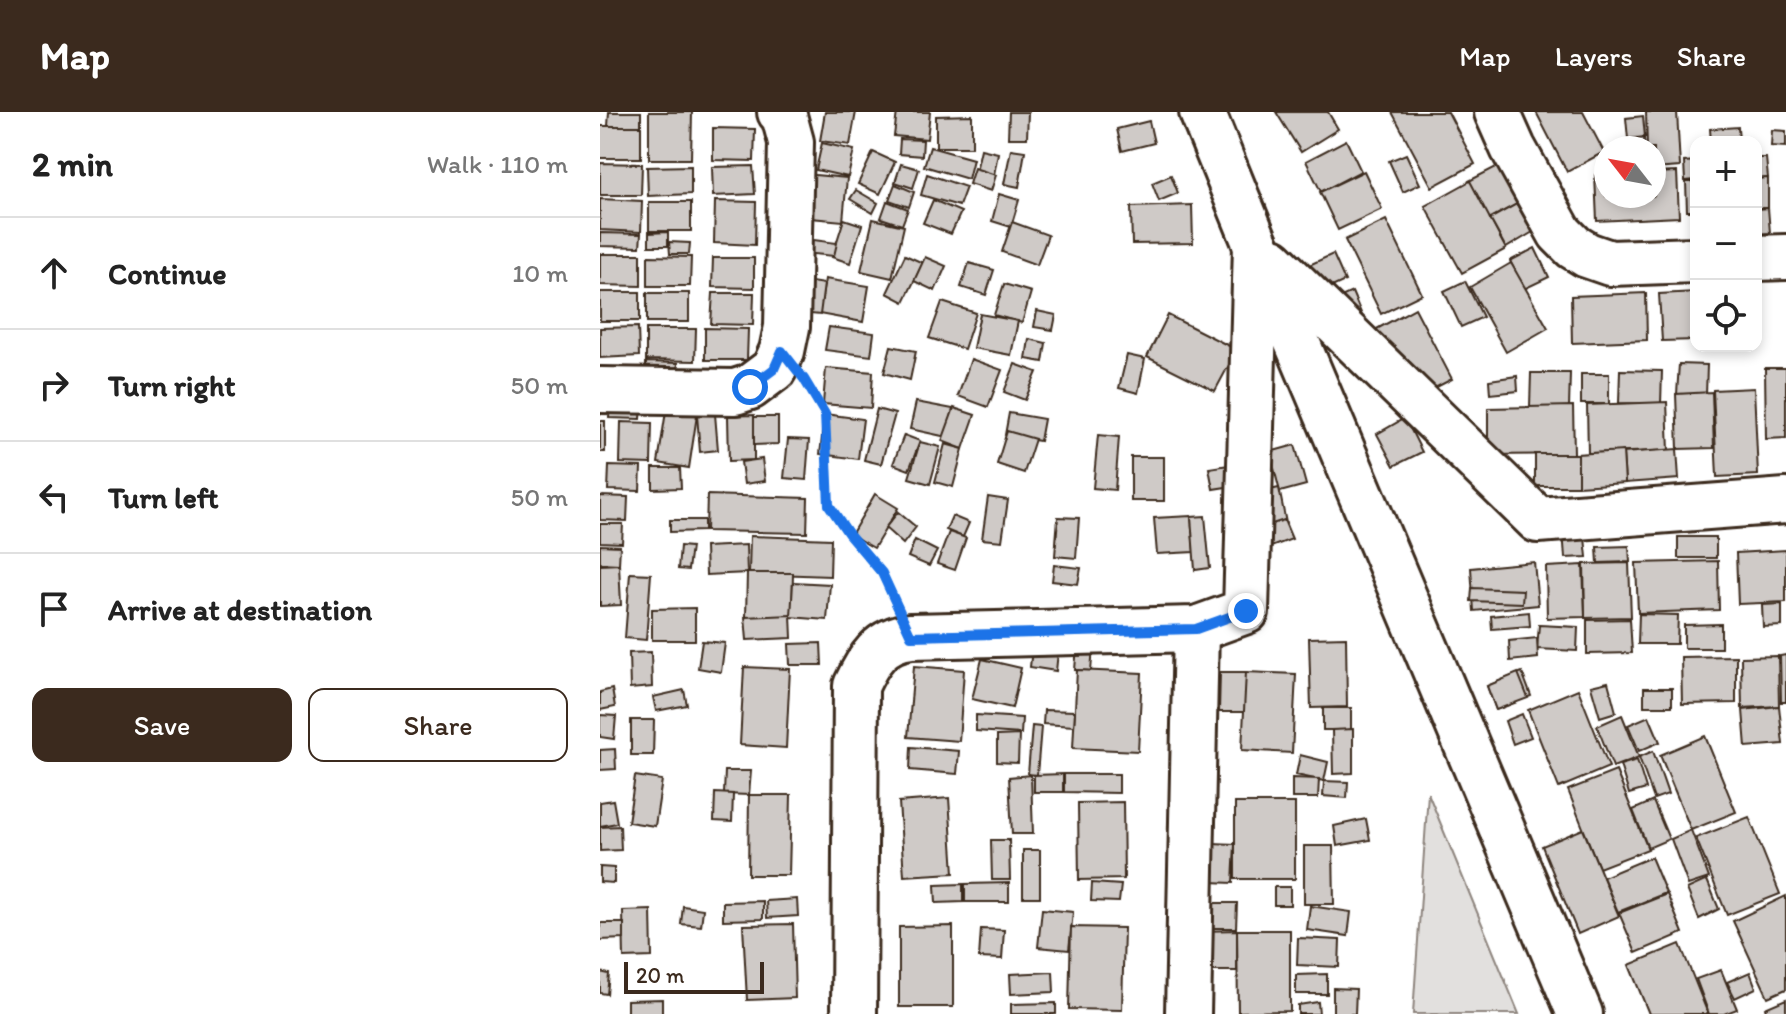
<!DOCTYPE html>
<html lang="en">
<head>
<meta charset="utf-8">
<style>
	:root { --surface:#fff; --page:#f6f6f6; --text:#222; --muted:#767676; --line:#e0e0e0; --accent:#3b2a1e }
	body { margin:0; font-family:Itim,sans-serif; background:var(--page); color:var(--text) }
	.controls { position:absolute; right:24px; top:24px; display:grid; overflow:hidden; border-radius:16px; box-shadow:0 4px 12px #0003 }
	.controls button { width:72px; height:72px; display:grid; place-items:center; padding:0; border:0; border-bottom:2px solid var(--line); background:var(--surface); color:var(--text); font:40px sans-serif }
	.compass { position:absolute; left:994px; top:24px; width:72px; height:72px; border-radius:50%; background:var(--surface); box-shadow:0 4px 12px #0003; rotate:301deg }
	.scale { position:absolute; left:24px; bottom:20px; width:140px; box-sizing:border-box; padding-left:8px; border:4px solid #3b2a1e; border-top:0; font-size:22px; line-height:28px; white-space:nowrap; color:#3b2a1e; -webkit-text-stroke:6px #fff; paint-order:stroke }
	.stop { position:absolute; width:24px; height:24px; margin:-18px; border:6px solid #1a73e8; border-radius:50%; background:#fff }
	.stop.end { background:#1a73e8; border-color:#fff; box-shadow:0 2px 8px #0008 }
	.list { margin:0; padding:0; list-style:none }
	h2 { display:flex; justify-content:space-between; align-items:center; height:104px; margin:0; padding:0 32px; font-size:34px }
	h2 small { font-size:26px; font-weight:400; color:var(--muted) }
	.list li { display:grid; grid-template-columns:52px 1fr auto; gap:24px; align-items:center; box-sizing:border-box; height:112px; padding:0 32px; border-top:2px solid var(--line) }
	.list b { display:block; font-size:30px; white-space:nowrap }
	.list em { font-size:26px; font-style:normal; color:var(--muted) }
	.actions { display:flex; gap:16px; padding:24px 32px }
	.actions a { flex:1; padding:18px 0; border:2px solid var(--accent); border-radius:16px; text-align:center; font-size:28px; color:var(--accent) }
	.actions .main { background:var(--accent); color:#fff }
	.icon { flex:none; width:44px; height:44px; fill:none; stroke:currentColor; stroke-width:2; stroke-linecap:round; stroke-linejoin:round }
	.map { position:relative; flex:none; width:1186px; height:902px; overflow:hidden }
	header { display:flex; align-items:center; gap:48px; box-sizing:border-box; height:112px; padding:0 40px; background:var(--accent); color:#fff }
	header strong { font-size:38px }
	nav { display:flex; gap:44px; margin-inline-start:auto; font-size:28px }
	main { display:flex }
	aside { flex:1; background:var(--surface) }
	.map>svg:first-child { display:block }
	.green { fill:#e2e0de; stroke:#8e857e; stroke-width:2 }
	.building { fill:#cfcac7; stroke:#3b2a1e; stroke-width:2 }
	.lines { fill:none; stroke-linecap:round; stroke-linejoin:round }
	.minor-casing { stroke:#3b2a1e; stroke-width:50 }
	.path { stroke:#3b2a1e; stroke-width:5; stroke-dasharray:8 6; stroke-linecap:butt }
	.minor { stroke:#fff; stroke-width:44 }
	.route { stroke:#1a73e8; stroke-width:10 }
</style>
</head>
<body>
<header>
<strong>Map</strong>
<nav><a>Map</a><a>Layers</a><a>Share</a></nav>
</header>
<main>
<aside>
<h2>2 min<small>Walk · 110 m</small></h2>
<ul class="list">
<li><svg class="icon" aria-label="ahead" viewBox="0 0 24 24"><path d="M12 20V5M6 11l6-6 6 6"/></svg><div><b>Continue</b></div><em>10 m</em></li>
<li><svg class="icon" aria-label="right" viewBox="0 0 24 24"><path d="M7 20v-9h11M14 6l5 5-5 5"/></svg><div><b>Turn right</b></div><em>50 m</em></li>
<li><svg class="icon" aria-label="left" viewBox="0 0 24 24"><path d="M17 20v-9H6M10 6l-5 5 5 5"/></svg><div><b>Turn left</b></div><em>50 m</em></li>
<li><svg class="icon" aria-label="arrive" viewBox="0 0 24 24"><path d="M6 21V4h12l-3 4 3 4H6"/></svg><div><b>Arrive at destination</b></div></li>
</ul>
<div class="actions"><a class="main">Save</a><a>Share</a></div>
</aside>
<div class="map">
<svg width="1186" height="902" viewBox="0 0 1186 902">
	<rect width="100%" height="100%" fill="#fff"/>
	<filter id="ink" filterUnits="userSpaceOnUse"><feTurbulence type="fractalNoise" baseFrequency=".0125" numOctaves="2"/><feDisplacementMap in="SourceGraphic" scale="16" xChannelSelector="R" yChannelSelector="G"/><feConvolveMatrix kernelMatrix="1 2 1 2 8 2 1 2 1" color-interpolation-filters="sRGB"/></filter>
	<g filter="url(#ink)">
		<path class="green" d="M828,681l91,221h-106z"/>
		<g class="building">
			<path d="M9,0h32v14h-33z"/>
			<path d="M49,0h43l-1,47h-42z"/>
			<path d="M225,0h31l-6,33 -30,-4z"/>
			<path d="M297,0h33l-3,27 -33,-3z"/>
			<path d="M409,0h19l-1,26h-19z"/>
			<path d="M676,0h52l10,17 -37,23z"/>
			<path d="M792,0h56l27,52 -43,23z"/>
			<path d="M936,0h47l21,40 -37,20z"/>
			<path d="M1046,0h31l3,55 -26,2v-21h-7z"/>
			<path d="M372,3v32h-36v-31z"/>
			<path d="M1043,4l2,21 -17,2 -2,-21z"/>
			<path d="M549,9l5,22 -32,8 -5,-22z"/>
			<rect x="0" y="14" width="41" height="32"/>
			<path d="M1138,15l1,15h-28l-1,-13z"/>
			<path d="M113,16l42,1 -1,32 -41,-1z"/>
			<path d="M1172,18l14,1v16l-15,-1z"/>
			<path d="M1044,26l1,10h-20l-1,-7z"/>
			<path d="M300,27l23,1 -1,16 -23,-2z"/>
			<path d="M746,28l15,31 -40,21 -15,-31z"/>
			<path d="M222,31l32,7 -6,27 -32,-7z"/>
			<path d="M330,35l43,12 -5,20 -44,-13z"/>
			<path d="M381,37l17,4 -4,22 -18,-4z"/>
			<path d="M411,37l14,2 -6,36 -15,-3z"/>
			<path d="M273,40l22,10 -15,32 -22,-10z"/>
			<path d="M806,42l14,30 -17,8 -14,-31z"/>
			<path d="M1156,46h10l2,20 -12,1z"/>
			<path d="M1096,49v19l-11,1 -1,-19z"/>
			<path d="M0,51l42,1 -1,31h-41z"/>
			<path d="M301,52l18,5 -6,19 -18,-6z"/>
			<path d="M91,54v28l-43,2 -1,-29z"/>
			<path d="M153,54l2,28 -42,2 -1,-29z"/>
			<path d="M898,54l19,38 -28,15 -20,-38z"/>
			<path d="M374,56l22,7 -5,16 -22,-7z"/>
			<path d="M764,59l18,38 -44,21 -18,-38z"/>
			<path d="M1077,60l2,45 -82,4 -2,-46 11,-1v22h48v-23z"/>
			<path d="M204,62l43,4 -4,43 -43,-4z"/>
			<path d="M327,62l39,13 -7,19 -38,-11z"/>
			<path d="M571,63l7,18 -19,8 -7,-18z"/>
			<path d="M1168,66v30h-12v-29z"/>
			<path d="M870,69l36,68 -44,24 -37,-67z"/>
			<path d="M1086,70h10v29h-9z"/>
			<path d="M295,72l19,8 -5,15 -20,-7z"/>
			<path d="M256,78l22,13 -5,10 -23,-14z"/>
			<path d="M399,82l20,6 -8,27 -19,-6z"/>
			<path d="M0,87l42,2 -1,31 -41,-2z"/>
			<path d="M333,88l28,12 -10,22 -28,-11z"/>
			<path d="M115,89l41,1 -1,43 -41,-2z"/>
			<path d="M287,89l21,8 -6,16 -21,-7z"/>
			<rect x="49" y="90" width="42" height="29"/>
			<path d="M917,92l16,28 -27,16 -16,-29z"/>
			<path d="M592,93l1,38 -61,1 -1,-37z"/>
			<path d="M1168,96l2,25 -14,1v-25z"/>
			<path d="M244,107l18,6 -12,38 -18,-6z"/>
			<path d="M273,107l31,7 -12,52 -31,-7z"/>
			<path d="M786,108l36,74 -41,20 -36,-74z"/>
			<path d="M412,110l36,13 -11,30 -35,-13z"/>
			<path d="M68,120v14h-19v-13z"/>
			<path d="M0,121l41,1 -1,13 -40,-1z"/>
			<path d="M206,127l31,4 -3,13 -30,-3z"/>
			<path d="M69,130l21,1 -1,11h-19z"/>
			<path d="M935,136l14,29 -25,12 -14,-28z"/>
			<path d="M0,142h41v32l-41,-1z"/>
			<path d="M733,142l12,27 -26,12 -12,-27z"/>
			<path d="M305,143l18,8 -19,39 -17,-9z"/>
			<path d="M48,144l43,1 -1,29h-42z"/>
			<path d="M325,145l21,9 -11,25 -21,-10z"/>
			<path d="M113,146h41v30l-42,-1z"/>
			<path d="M369,151l25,7 -8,25 -25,-8z"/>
			<path d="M911,151l37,65 -42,24 -36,-65z"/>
			<path d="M225,167l44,7 -6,36 -44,-8z"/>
			<path d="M205,169l19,3 -4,31 -19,-2z"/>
			<path d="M865,169l18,36 -22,10 -17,-36z"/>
			<path d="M404,172l27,8 -9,31 -28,-8z"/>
			<rect x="0" y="180" width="40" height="29"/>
			<path d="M752,180l12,28 -43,-14z"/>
			<path d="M1096,180v48l-34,1 -3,-47z"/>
			<rect x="47" y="181" width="42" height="29"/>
			<path d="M113,181h41l-1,32 -42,-1z"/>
			<path d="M1046,181l1,47 -75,3 -1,-47z"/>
			<path d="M342,190l34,11 -12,36 -35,-11z"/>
			<path d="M815,196l37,71 -42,22 -37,-70z"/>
			<path d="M437,199l19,4 -3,15 -19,-3z"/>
			<path d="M380,202l38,7 -7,34 -38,-7z"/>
			<path d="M568,203l69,35 -22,41 -68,-34z"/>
			<path d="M38,215l1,29 -39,2v-30z"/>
			<path d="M229,215l45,6 -3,23 -46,-6z"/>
			<path d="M105,216l43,1 -1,31h-42z"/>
			<path d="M46,217h50l-1,32 -49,-1z"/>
			<path d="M429,227l17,4 -3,19 -17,-3z"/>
			<path d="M291,234l25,5 -6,29 -26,-7z"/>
			<path d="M527,243l18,4 -7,34 -19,-5z"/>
			<path d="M371,247l31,11 -14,37 -30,-11z"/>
			<path d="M46,250l32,1 -1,8h-31z"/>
			<path d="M415,252l22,8 -12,28 -21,-8z"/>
			<path d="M1079,252l28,1 -1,30 -29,-1z"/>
			<path d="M226,256l47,4 -2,36 -48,-4z"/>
			<path d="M1165,256h21v70l-20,1z"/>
			<path d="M1020,258l42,1 -1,33 -42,-1z"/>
			<path d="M931,261h39l-1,35 -39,-1z"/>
			<rect x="981" y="262" width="28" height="30"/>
			<path d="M917,264l1,15 -28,3 -1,-14z"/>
			<path d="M1154,276l4,87 -41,2 -4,-87z"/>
			<path d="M1112,280l2,56 -36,1 -2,-55z"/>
			<path d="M316,290l37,7 -6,28 -37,-8z"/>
			<path d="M1067,290l2,49 -81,2 -1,-48z"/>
			<path d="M10,292l32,1 -1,14 -32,-1z"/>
			<path d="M973,294l1,48 -86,1v-47z"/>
			<path d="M354,296l21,7 -12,34 -21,-8z"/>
			<path d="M277,297l18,5 -14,50 -17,-4z"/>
			<path d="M66,299l31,4 -8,53 -31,-5z"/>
			<path d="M409,301l35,6 -4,22 -35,-6z"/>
			<path d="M115,302l3,36 -18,2 -3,-37z"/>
			<path d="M225,302l38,5 -5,40 -38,-5z"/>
			<path d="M154,303v45l-25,1 -1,-45z"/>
			<path d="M154,305h24v27l-24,1z"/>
			<path d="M805,306l17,34 -28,14 -17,-32z"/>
			<rect x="0" y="309" width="5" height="31"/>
			<path d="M21,310l31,1 -1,41 -31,-1z"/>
			<path d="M407,319l28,8 -11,34 -27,-9z"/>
			<path d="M304,323l16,6 -11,29 -16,-6z"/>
			<path d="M498,323l21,2 -4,53 -22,-2z"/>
			<path d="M188,327l21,1 -3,40 -22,-2z"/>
			<path d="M320,330l20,5 -10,37 -21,-6z"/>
			<path d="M345,332l18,5 -10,38 -18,-5z"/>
			<path d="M695,333l11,40 -26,7 -10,-40z"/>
			<path d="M1077,337l2,30 -54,4 -2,-30z"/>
			<path d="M1023,339l2,32 -47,3 -2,-32z"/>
			<rect x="935" y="342" width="43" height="32"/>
			<rect x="531" y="345" width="33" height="44"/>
			<path d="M162,347l3,22 -21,3 -3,-22z"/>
			<path d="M642,351l3,21 -32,5 -4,-21z"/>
			<path d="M9,354l32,1 -1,24 -32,-1z"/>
			<path d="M53,356h27l1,20 -28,1z"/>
			<path d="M679,376l7,35 -23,4 -7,-34z"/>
			<path d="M275,382l23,14 -24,40 -23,-13z"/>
			<path d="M107,383l101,3 -1,35 -101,-2z"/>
			<path d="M0,384l28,1 -1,24 -27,-1z"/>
			<path d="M388,385l20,3 -6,41 -20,-2z"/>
			<path d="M298,400l18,15 -13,17 -18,-16z"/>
			<path d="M352,404l17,7 -6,14 -17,-7z"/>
			<path d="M591,404l3,36 -37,2 -3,-36z"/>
			<path d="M605,404l5,52 -15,2 -4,-53z"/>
			<path d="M458,405l21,1 -3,40 -21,-2z"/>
			<path d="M70,408h34v11l-34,1z"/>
			<path d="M684,408l8,19 -29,11v-23z"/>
			<path d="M0,412h23l-1,19 -22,-1z"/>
			<path d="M984,416l3,29 -22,1 -2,-28z"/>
			<path d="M349,420l17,6 -11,32 -18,-6z"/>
			<path d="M150,424l81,3 -1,37 -81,-3z"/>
			<rect x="1078" y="425" width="38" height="21"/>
			<path d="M315,428l22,11 -8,15 -21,-9z"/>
			<path d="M0,433l20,1 -1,18 -19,-1z"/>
			<path d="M146,433l1,28 -41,2 -1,-28z"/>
			<path d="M80,434l11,1 -3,23 -10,-1z"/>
			<path d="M1029,434l1,16 -32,1 -1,-16z"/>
			<path d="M1186,438v52l-48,2 -2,-51z"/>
			<path d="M1118,449l1,49 -81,3 -2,-50z"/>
			<path d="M934,450l4,43 -64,6 -3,-43z"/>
			<path d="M1029,451l2,54 -46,1 -1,-54z"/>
			<path d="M19,452l2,41 -21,1v-41z"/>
			<path d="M454,453l27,3 -3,16 -26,-3z"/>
			<path d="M983,453l2,52 -38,1 -1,-51z"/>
			<path d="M30,461l21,1 -5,66 -21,-2z"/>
			<path d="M147,461h46l-1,44h-46z"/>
			<path d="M193,470l37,2 -3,36 -36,-3z"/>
			<path d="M872,476l51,2 -1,13 -51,-2z"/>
			<path d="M1182,492v22l-19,1 -1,-22z"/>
			<path d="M95,496v32h-43v-31z"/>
			<path d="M929,500l1,14 -38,3 -1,-13z"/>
			<path d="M1039,502l39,1 -1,29h-39z"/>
			<path d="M191,503l1,23 -45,2 -2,-23z"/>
			<path d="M1030,507l2,34 -45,1v-34z"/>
			<path d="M1121,512v24h-37v-23z"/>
			<path d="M939,513l39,2 -1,24 -40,-2z"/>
			<path d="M746,525l1,70 -36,1 -2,-70z"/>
			<path d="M937,526l1,20 -28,3 -1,-20z"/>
			<path d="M102,529l23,2 -4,29 -23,-4z"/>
			<path d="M221,531l1,22h-32l-1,-21z"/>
			<path d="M477,533l16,2 -2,24 -16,-1z"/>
			<path d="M432,537l26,3 -2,19 -26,-4z"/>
			<path d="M51,540l1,35 -22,2 -1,-36z"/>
			<path d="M1186,543v47h-5l-1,-46z"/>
			<path d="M1136,544v47l-54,1 -1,-47z"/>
			<path d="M1178,544l1,50 -37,2 -1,-51z"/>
			<path d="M382,547l39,9 -9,40 -40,-9z"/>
			<path d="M314,554l50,4 -5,71 -51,-4z"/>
			<path d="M144,555l46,2 -4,79 -46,-3z"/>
			<path d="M477,558l65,3 -4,78 -65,-3z"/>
			<path d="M620,560h26v40h-27z"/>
			<path d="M646,560l50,2 -4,79 -50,-3z"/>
			<path d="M922,560l9,24 -35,14 -9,-24z"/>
			<path d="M918,561l10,25 -32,12 -9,-24z"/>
			<path d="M1008,570l8,30 -16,5 -9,-31z"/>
			<rect x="1044" y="576" width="28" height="18"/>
			<path d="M12,577l3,18 -15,3v-18z"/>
			<path d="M978,577l31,78 -50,21 -31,-78z"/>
			<path d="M84,578l3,15 -31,6 -3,-14z"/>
			<path d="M1179,594l4,38 -37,3 -3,-37z"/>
			<rect x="723" y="596" width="28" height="22"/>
			<path d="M444,598l31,1 -1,15 -31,-2z"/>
			<path d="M922,602l9,23 -18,7 -8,-23z"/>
			<path d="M0,603l16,1 -2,23 -14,-2z"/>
			<path d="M376,603l46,3 -1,16 -45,-3z"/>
			<path d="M1022,603l17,42 -26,10 -16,-41z"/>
			<path d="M1049,604l11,26 -21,9 -11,-26z"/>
			<path d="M31,608h23l-1,35h-22z"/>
			<path d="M432,614l9,1 -4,48 -9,-1z"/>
			<path d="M753,617v44l-20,1 -1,-44z"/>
			<path d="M419,623l-1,28 -21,-1v-26z"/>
			<path d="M1105,624l31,76 -45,18 -31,-75z"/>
			<path d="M311,635l48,4 -2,23 -47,-4z"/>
			<path d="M15,637l1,20 -16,1v-20z"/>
			<path d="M1053,639l15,43 -14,5 -15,-42z"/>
			<path d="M700,643l28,7 -4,19 -28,-6z"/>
			<path d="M1037,648l9,29 -17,5 -9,-29z"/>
			<path d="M125,659h26l-2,24 -25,-1z"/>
			<path d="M1016,659l32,78 -49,19 -31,-78z"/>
			<path d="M463,662v18h-29v-17z"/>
			<path d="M464,662h55v19l-55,-1z"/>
			<path d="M431,663l2,59h-21l-3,-57z"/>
			<path d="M35,664l27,4 -7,46 -27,-4z"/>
			<path d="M692,666l27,1 -1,19h-26z"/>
			<path d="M724,669l24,1 -1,16 -24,-2z"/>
			<path d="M115,681l18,1 -1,28 -18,-1z"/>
			<path d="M149,683h42l-2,80h-41z"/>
			<path d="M349,686l5,75 -50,3 -5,-74z"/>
			<path d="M13,688l4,23 -17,3v-24z"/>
			<path d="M1053,689l16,38 -21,9 -15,-38z"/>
			<path d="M523,690l1,77 -45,1 -1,-77z"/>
			<rect x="635" y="691" width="60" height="76"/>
			<path d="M1149,705l31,77 -53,21 -31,-77z"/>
			<path d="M766,707l4,21 -33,6 -3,-20z"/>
			<path d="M20,714l1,24 -21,1v-24z"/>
			<path d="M983,717l36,87 -41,18 -36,-88z"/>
			<path d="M1091,718l18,48 -21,7 -17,-46z"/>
			<path d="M391,728h18l1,40h-18z"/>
			<path d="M612,731l23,1 -2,39 -23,-1z"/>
			<path d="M704,734h29l1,58h-30z"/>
			<rect x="423" y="738" width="17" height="47"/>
			<path d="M1051,745l15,36 -48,19 -15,-35z"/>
			<path d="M0,755l14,1v15l-14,-1z"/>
			<path d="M1107,768l12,29 -20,10 -12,-30z"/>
			<path d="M409,771v19h-44v-18z"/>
			<path d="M492,771l29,2 -2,17 -28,-1z"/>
			<path d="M363,772v18l-27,1 -1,-18z"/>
			<rect x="674" y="775" width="16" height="18"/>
			<path d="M1067,782l16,39 -47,20 -17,-40z"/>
			<path d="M1186,784v93l-18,8 -35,-76z"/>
			<path d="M197,787l1,17 -31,2 -1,-17z"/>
			<path d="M163,789v18l-40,1v-18z"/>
			<path d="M608,791h29l-1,25h-29z"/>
			<path d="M83,794l20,3 -2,17 -20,-2z"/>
			<path d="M710,794l41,6 -3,24 -41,-6z"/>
			<path d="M442,797l31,3 -4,38 -31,-3z"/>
			<path d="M51,798l1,47 -28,1 -1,-47z"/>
			<path d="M0,811h24v16l-24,1z"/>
			<path d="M193,812l2,74 -48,2 -4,-75z"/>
			<path d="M353,814v81h-54v-80z"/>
			<path d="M471,815l53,1 -2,82 -53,-1z"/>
			<path d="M381,817l23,1 -2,29 -23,-1z"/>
			<path d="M637,818h53v81l-52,1z"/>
			<path d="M637,818v41h-35l-1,-40z"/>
			<path d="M698,826l42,2 -1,27 -42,-2z"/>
			<path d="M1080,832l28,70h-59l-20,-49z"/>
			<path d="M1121,858l16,39 -13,5h-15l-13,-35z"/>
			<path d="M0,860l9,2 -2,20 -7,-1z"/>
			<path d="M453,860l1,20 -43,2 -1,-20z"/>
			<path d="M1150,860l6,16 -21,10 -8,-16z"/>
			<path d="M727,862v20h-31v-19z"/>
			<path d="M733,876l23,1 -1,25h-22z"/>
			<path d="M62,887v15h-35v-14z"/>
			<path d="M1186,887v15h-19l-2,-6z"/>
			<path d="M718,890l1,12h-21v-9z"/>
			<path d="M456,891v11h-45v-10z"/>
		</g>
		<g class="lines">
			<g class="minor-casing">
				<g id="minor">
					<path d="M602,0l54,133 324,769"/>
					<path d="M897,0l16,36 47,85 14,14 13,8 23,8 86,-3"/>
					<path d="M1156,146l30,-1"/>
					<path d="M672,149l266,259 248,-19"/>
					<path d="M0,278l135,2 15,-5 24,-18 8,-18 5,-24 4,-185 -7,-26 -4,-4"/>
					<path d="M254,902l2,-328c12,-26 24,-47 55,-50l285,-7 50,-18 10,-366"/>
					<path d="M588,902l8,-385"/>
				</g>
			</g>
			<path class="path" d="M213,281l12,21 4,91 19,28 34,40 10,22"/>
			<use href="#minor" class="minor"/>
		</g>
	</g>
	<g class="lines" filter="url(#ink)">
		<path class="route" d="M150,275l24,-18 8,-18 22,28 21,35 4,91 19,28 34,40 29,63 285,-7 50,-18"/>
	</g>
</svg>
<div class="controls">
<button>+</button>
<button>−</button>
<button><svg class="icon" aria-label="locate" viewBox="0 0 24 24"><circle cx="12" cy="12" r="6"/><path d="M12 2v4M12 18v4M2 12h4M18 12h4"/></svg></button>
</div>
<svg class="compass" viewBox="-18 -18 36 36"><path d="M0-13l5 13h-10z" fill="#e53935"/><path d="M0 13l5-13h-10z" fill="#767676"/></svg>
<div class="scale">20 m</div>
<div class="stop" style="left:150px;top:275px"></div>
<div class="stop end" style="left:646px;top:499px"></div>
</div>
</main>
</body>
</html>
